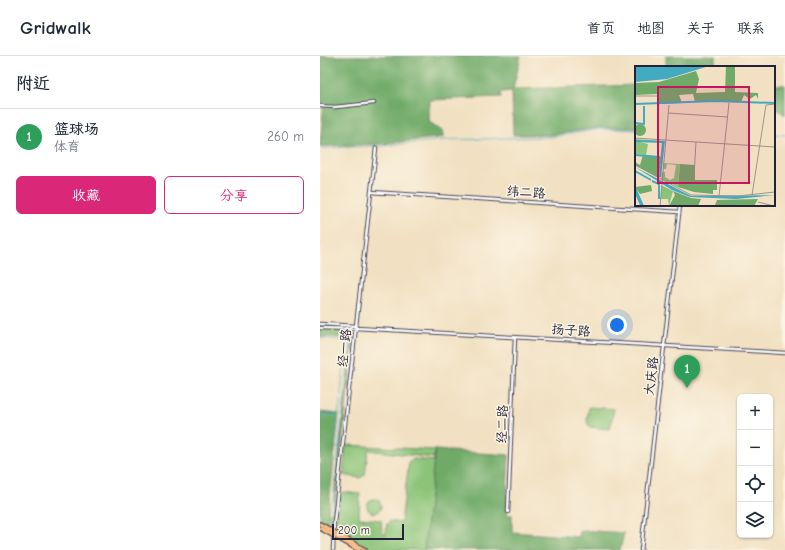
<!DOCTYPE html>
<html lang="zh">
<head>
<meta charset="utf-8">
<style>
	:root { --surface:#fff; --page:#f6f6f7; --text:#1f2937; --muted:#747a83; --line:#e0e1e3; --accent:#db2777 }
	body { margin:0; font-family:"Comic Neue","LXGW WenKai TC",sans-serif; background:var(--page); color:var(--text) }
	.controls { position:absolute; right:12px; bottom:12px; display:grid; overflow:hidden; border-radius:6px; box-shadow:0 1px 3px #0004 }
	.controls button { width:36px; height:36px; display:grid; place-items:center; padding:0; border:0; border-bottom:1px solid var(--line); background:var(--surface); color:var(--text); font:20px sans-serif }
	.scale { position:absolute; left:12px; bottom:10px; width:72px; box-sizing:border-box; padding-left:4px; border:2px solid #22223b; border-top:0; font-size:11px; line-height:14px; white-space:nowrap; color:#22223b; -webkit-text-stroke:3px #fcf5e5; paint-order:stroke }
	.you { position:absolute; left:297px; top:269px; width:14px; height:14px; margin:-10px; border:3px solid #fff; border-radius:50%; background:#1a73e8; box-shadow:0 0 0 6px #1a73e833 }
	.badge { display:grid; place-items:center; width:26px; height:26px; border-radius:50%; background:var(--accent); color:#fff; font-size:13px; font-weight:700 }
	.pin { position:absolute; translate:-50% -33px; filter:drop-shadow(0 1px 2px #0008) }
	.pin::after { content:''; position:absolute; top:21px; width:14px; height:12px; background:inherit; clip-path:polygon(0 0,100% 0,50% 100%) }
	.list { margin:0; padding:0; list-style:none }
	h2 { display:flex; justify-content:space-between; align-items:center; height:52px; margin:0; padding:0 16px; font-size:17px }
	h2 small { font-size:13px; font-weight:400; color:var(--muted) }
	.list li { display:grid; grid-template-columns:26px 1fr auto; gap:12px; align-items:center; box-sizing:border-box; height:56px; padding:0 16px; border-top:1px solid var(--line) }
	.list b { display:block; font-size:15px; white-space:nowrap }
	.list p { margin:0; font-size:13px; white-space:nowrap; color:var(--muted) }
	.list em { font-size:13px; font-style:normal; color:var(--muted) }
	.actions { display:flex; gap:8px; padding:12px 16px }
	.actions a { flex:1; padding:9px 0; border:1px solid var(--accent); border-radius:6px; text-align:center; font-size:14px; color:var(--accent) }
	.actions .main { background:var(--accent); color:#fff }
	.icon { flex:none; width:22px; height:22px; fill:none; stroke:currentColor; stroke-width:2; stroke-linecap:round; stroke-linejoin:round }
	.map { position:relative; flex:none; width:465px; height:494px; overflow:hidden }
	header { display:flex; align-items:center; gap:24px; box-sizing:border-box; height:56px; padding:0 20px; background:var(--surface); border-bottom:1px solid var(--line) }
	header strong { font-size:19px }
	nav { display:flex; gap:22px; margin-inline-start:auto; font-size:14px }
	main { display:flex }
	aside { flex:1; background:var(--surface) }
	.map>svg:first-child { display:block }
	.green { fill:#8bc478; stroke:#56735a }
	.forest { fill:#70aa68; stroke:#496652 }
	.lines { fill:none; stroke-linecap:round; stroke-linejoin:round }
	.stream { stroke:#42abc2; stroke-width:1 }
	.minor-casing { stroke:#413e4f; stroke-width:4.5 }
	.major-casing { stroke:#413e4f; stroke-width:5.5 }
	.minor { stroke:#fff; stroke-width:2.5 }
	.major { stroke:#f8bd89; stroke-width:3.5 }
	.labels { text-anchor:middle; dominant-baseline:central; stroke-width:3; stroke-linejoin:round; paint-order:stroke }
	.street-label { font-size:13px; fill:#22223b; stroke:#fcf5e5 }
	.inset-river { fill:none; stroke:#42abc2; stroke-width:2 }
	.inset-road { fill:none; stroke:#9e948b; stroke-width:1 }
	.view { fill:#c2185b; fill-opacity:0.15; stroke:#c2185b; stroke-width:2 }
	.inset-edge { fill:none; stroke:#22223b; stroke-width:2 }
</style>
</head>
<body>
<header>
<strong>Gridwalk</strong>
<nav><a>首页</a><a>地图</a><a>关于</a><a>联系</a></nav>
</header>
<main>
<aside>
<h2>附近<small></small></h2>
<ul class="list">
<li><span class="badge" style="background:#2e9e5b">1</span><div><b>篮球场</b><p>体育</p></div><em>260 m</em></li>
</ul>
<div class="actions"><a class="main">收藏</a><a>分享</a></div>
</aside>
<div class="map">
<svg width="465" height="494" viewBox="0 0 465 494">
	<rect width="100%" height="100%" fill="#fcf5e5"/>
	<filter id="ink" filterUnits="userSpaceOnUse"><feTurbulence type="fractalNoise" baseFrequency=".025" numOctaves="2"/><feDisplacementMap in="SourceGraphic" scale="8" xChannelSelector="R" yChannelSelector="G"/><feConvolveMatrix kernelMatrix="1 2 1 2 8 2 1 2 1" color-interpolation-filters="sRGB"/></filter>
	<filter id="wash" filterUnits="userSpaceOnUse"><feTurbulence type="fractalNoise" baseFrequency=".012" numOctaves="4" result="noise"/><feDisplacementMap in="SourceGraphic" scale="16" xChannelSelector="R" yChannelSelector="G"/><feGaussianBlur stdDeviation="0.9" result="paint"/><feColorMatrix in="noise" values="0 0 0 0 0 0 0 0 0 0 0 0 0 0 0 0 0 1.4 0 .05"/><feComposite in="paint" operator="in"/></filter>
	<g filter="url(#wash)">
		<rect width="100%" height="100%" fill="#f1e0c1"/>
		<g class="green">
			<path d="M0,274l31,1 3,3 -21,189 -3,3 -10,-4v-3l7,3 1,-9h5l19,-169 -3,-1 1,-5 -3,-1 -27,-1z"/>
			<path d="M269,351l25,2 -4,20 -21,-2 -2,-7z"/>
			<path d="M26,389l89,5 -1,8 -66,-8 -3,25 -5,3 -17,-3z"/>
			<path d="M93,403l21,2 -10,89h-55l-31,-17 -2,-9 4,-29 3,-3 17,2 -1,24 22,2 1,13 4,1 1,-10 3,-3 11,2 8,-62z"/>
			<circle cx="54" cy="450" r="7"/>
		</g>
		<g class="forest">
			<path d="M0,0h201l-8,33 123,-4v43h-38l-47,7h-38l-1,-44 -11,1v5l-71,3 -1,22 14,9 1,6 -64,7 -60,2 4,-44h-4z"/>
			<rect x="346" y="0" width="49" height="11"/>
			<path d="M454,29h11v30l-11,-8z"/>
			<path d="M0,356l19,2 -12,109 -7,-4z"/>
			<path d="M115,394l74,5 -3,57 1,3h5v17l67,5 1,-7 44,3 -4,17h-196z"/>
		</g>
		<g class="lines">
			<g class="stream">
				<path d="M454,78l11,1"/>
				<path d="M0,92l61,-2 61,-6 108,-3 52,-8 34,1"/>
				<path d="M0,282l27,2 -12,105 4,4"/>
				<path d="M0,358l17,1"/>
				<path d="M11,462l21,-183"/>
			</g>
		</g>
	</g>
	<g filter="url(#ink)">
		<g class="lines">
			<g class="minor-casing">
				<g id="minor">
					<path d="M0,50l15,1 39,-4"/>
					<path d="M51,136l308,20"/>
					<path d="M0,268l36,2"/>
					<path d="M0,272l36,1"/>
					<path d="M36,272l429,25"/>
					<path d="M188,456l7,-175"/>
					<path d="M13,494l1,-28 42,-374"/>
					<path d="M321,494l39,-345"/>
				</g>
			</g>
			<g class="major-casing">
				<g id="major">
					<path d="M0,468l45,26"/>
					<path d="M0,472l39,22"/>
				</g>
			</g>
			<use href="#minor" class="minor"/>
			<use href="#major" class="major"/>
		</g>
	</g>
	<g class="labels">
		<g class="street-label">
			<text transform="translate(206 136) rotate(4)">纬二路</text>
			<text transform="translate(251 274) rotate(4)">扬子路</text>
			<text transform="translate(24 292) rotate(-84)">经一路</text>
			<text transform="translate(331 320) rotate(-83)">大庆路</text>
			<text transform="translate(182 368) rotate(-88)">经二路</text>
		</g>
	</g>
	<g transform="translate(315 10)">
		<rect width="140" height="140" fill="#f1e0c1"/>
		<path d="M0,73l29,2 -4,36 3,-35 -27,-1 12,3 -2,11 -11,-1zM28,97l17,1 -2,23 15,7 -32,-15 1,-7h3v5l5,3 4,-2 2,-13 -9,-1 -1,5h-3zM26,119l12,6 -4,15 -1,-7h-7z" fill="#8bc478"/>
		<path d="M91,0h9v26l23,1v6l-2,-4 -6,4 -6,-4 -3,7h-46l-2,-8 -14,1 3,8 -24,1 -1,-10 -22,1v-12l24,-1 37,-11 3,8 -3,14 29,-1zM-1 64a6 6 0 1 1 12 0a6 6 0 1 1-12 0ZM8,89l18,2 -2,21 -24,-13v-3l5,3zM45,98l15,1v15h22v10h-4v4l-19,-2 -16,-5zM16,119l1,6 -12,3 -5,-7zM38,125l18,7 10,1 -3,7h-29l6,-11zM123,133l-4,7 -39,-1 2,-5z" fill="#70aa68"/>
		<path d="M0,0h74l-42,13 -32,3zM0,101l56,29 84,-1 -39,4 -46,-2 -18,-7z" fill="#42abc2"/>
		<path class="inset-river" d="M0,38l80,-3 60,2M0,57l9,1v-18M0,75l28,1 -2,22M0,89l25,2M0,105l16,9M25,111l4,-36M17,115l7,3v15M0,122l8,18M0,125l6,14"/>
		<path class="inset-road" d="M0,30h33M33,47l60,4M0,72l30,2M30,74l110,7M0,99l56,30 47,1 37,-4M59,110l2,-34M117,129l14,-90 9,-1M84,130l10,-93M123,136l16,4M25,140l9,-101"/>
		<path class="view" d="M23,21h91v96h-91z"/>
		<rect width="140" height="140" class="inset-edge"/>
	</g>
</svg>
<div class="controls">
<button>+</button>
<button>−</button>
<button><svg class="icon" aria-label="locate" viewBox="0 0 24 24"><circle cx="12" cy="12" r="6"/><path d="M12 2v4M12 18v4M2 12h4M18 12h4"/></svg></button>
<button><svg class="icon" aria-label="layers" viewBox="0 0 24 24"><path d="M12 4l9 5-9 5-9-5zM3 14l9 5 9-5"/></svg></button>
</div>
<div class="scale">200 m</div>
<div class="you"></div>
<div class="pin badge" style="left:367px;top:332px;background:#2e9e5b">1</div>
</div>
</main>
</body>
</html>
